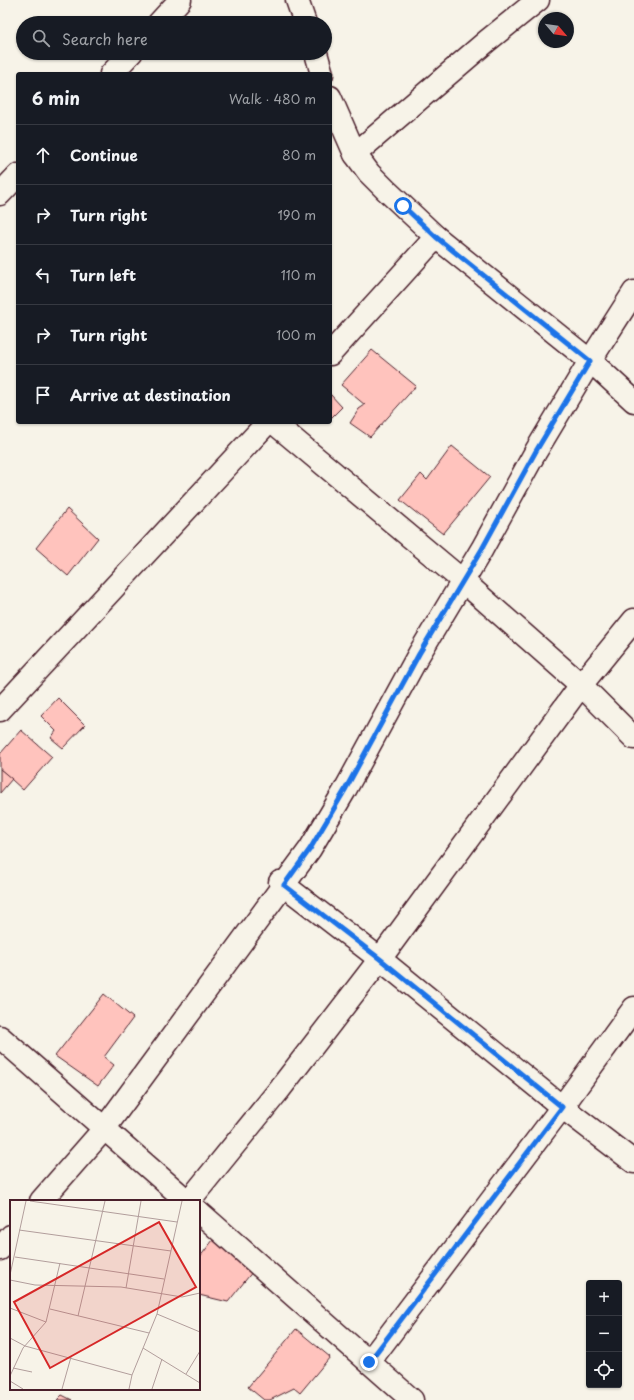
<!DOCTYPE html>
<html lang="en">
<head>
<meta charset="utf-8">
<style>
	:root { --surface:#171b24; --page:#242831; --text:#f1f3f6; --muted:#9ea1a6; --line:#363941 }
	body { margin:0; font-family:"Playpen Sans",sans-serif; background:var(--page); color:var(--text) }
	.controls { position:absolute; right:12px; bottom:12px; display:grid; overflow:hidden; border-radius:4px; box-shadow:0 1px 3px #0004 }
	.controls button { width:36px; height:36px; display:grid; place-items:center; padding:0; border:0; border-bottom:1px solid var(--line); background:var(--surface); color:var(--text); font:20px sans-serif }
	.compass { position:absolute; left:538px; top:12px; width:36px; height:36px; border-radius:50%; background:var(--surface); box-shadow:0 1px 3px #0004; rotate:119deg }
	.stop { position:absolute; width:12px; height:12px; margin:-9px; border:3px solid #1a73e8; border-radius:50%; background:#fff }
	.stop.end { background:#1a73e8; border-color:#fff; box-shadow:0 1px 4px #0008 }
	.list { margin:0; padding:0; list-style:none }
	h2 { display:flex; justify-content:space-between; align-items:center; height:52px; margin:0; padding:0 16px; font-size:17px }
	h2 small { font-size:13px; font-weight:400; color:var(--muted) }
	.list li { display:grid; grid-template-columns:26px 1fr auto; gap:12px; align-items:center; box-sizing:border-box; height:60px; padding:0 16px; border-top:1px solid var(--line) }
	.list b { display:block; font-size:15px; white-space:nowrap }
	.list em { font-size:13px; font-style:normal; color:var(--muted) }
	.icon { flex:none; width:22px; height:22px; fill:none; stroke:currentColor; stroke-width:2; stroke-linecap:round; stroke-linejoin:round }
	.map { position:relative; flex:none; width:634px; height:1400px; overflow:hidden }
	.search { position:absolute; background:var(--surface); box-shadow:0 1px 3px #0004; left:16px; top:16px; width:316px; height:44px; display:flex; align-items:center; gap:10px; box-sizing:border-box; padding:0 14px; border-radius:22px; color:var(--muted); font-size:15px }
	.panel { position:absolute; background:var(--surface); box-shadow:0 1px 3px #0004; left:16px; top:72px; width:316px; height:352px; border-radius:4px }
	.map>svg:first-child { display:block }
	.building { fill:#ffc3bd; stroke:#4a1f2b }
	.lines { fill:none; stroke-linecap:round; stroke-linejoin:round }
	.street-casing { stroke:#4a1f2b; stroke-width:25 }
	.street { stroke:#f7f3e8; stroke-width:22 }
	.route { stroke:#1a73e8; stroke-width:5 }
	.inset-road { fill:none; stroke:#b29e9c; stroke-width:1 }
	.view { fill:#d62828; fill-opacity:0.15; stroke:#d62828; stroke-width:2 }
	.inset-edge { fill:none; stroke:#4a1f2b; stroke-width:2 }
</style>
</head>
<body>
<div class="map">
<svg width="634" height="1400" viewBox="0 0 634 1400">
	<rect width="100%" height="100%" fill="#f7f3e8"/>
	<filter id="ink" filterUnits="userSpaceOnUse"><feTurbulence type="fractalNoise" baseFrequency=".025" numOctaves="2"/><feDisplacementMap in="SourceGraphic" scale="8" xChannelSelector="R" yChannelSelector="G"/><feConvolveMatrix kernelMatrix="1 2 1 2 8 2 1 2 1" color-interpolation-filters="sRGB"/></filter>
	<g filter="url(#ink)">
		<g class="building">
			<path d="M372,350l44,36 -46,51 -20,-14 9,-14 6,-4 -24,-20z"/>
			<path d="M330,394l12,13 -12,12z"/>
			<path d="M452,446l38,31 -47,57 -43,-34 21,-26 6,6z"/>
			<path d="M67,509l31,29 -30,38 -32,-28z"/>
			<path d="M58,698l27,27 -22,23 -12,-10 5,-7 -15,-15z"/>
			<path d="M21,730l31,27 -29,33 -23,-21v-15z"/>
			<path d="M0,769l12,10 -12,14z"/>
			<path d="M104,994l29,24 -29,39 10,8 -16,21 -43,-30z"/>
			<path d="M213,1240l40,31 -25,31 -29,-7v-37z"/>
			<path d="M296,1329l34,28 -30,36 -6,-5 -24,12h-6l-16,-13z"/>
			<path d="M62,1395l10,5h-15z"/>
		</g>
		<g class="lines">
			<g class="street-casing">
				<g id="street">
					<path d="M297,0l8,23"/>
					<path d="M159,23l21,-23"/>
					<path d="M316,53l6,21"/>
					<path d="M111,74l20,-21"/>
					<path d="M330,97l25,57 14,19 17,17 50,47 159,128 39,36"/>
					<path d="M355,154l132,-113 51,-41"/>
					<path d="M0,194l18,-19"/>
					<path d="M330,354l106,-117"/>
					<path d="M273,422l190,159 118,104 53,53"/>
					<path d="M0,710l268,-288"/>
					<path d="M280,882l100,77 182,148 72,55"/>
					<path d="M0,1037l187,164"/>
					<path d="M41,1201l63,-72 206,-280 35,-59 74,-136 63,-105 54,-98 54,-90 44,-69"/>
					<path d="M189,1201l90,-111 101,-131 201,-274 53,-65"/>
					<path d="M199,1212l213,188"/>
					<path d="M0,1249l11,-13"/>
					<path d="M369,1362l193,-255 72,-99"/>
				</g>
			</g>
			<use href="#street" class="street"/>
		</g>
	</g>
	<g class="lines" filter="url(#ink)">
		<path class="route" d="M369,1362l193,-255 -182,-148 -96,-74 26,-36 35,-59 74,-136 63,-105 54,-98 54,-90 -154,-124 -33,-31"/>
	</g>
	<g transform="translate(10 1200)">
		<rect width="190" height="190" fill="#f7f3e8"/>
		<path class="inset-road" d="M20,1l147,21M9,30l152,21M5,57l149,22M0,75l16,-74M0,80l25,5 86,2 61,10 18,-4M116,88l15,-87M0,108l36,14M40,109l99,24M147,114l43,18M68,116l27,-115M0,138l15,8 107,29M133,148l57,35M3,168l19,4M176,174l14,-23M0,176l13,-28 23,-26 14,-59M0,181l13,8M52,189l9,-32M119,189l3,-14 25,-61 25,-113M142,189l10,-30"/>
		<path class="view" d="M149,22l37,65 -146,81 -36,-66z"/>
		<rect width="190" height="190" class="inset-edge"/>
	</g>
</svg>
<div class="controls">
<button>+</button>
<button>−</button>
<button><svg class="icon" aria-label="locate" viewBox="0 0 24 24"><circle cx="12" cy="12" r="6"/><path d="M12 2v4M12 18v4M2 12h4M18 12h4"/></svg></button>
</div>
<svg class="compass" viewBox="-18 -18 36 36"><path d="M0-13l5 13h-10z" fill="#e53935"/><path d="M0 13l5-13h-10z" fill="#9ea1a6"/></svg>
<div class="stop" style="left:403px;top:206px"></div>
<div class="stop end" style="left:369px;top:1362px"></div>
<div class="search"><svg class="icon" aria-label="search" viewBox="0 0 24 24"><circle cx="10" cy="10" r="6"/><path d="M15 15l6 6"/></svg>Search here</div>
<section class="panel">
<h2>6 min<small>Walk · 480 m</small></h2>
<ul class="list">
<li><svg class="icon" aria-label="ahead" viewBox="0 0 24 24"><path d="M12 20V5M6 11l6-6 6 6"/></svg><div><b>Continue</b></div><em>80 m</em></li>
<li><svg class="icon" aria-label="right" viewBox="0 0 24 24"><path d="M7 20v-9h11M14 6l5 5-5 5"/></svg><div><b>Turn right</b></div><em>190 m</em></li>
<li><svg class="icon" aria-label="left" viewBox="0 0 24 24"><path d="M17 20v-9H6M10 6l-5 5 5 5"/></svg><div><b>Turn left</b></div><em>110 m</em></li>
<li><svg class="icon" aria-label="right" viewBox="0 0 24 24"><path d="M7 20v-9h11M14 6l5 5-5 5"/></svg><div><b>Turn right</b></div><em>100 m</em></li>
<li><svg class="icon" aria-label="arrive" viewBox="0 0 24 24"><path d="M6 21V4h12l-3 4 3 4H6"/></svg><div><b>Arrive at destination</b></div></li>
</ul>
</section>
</div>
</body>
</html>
